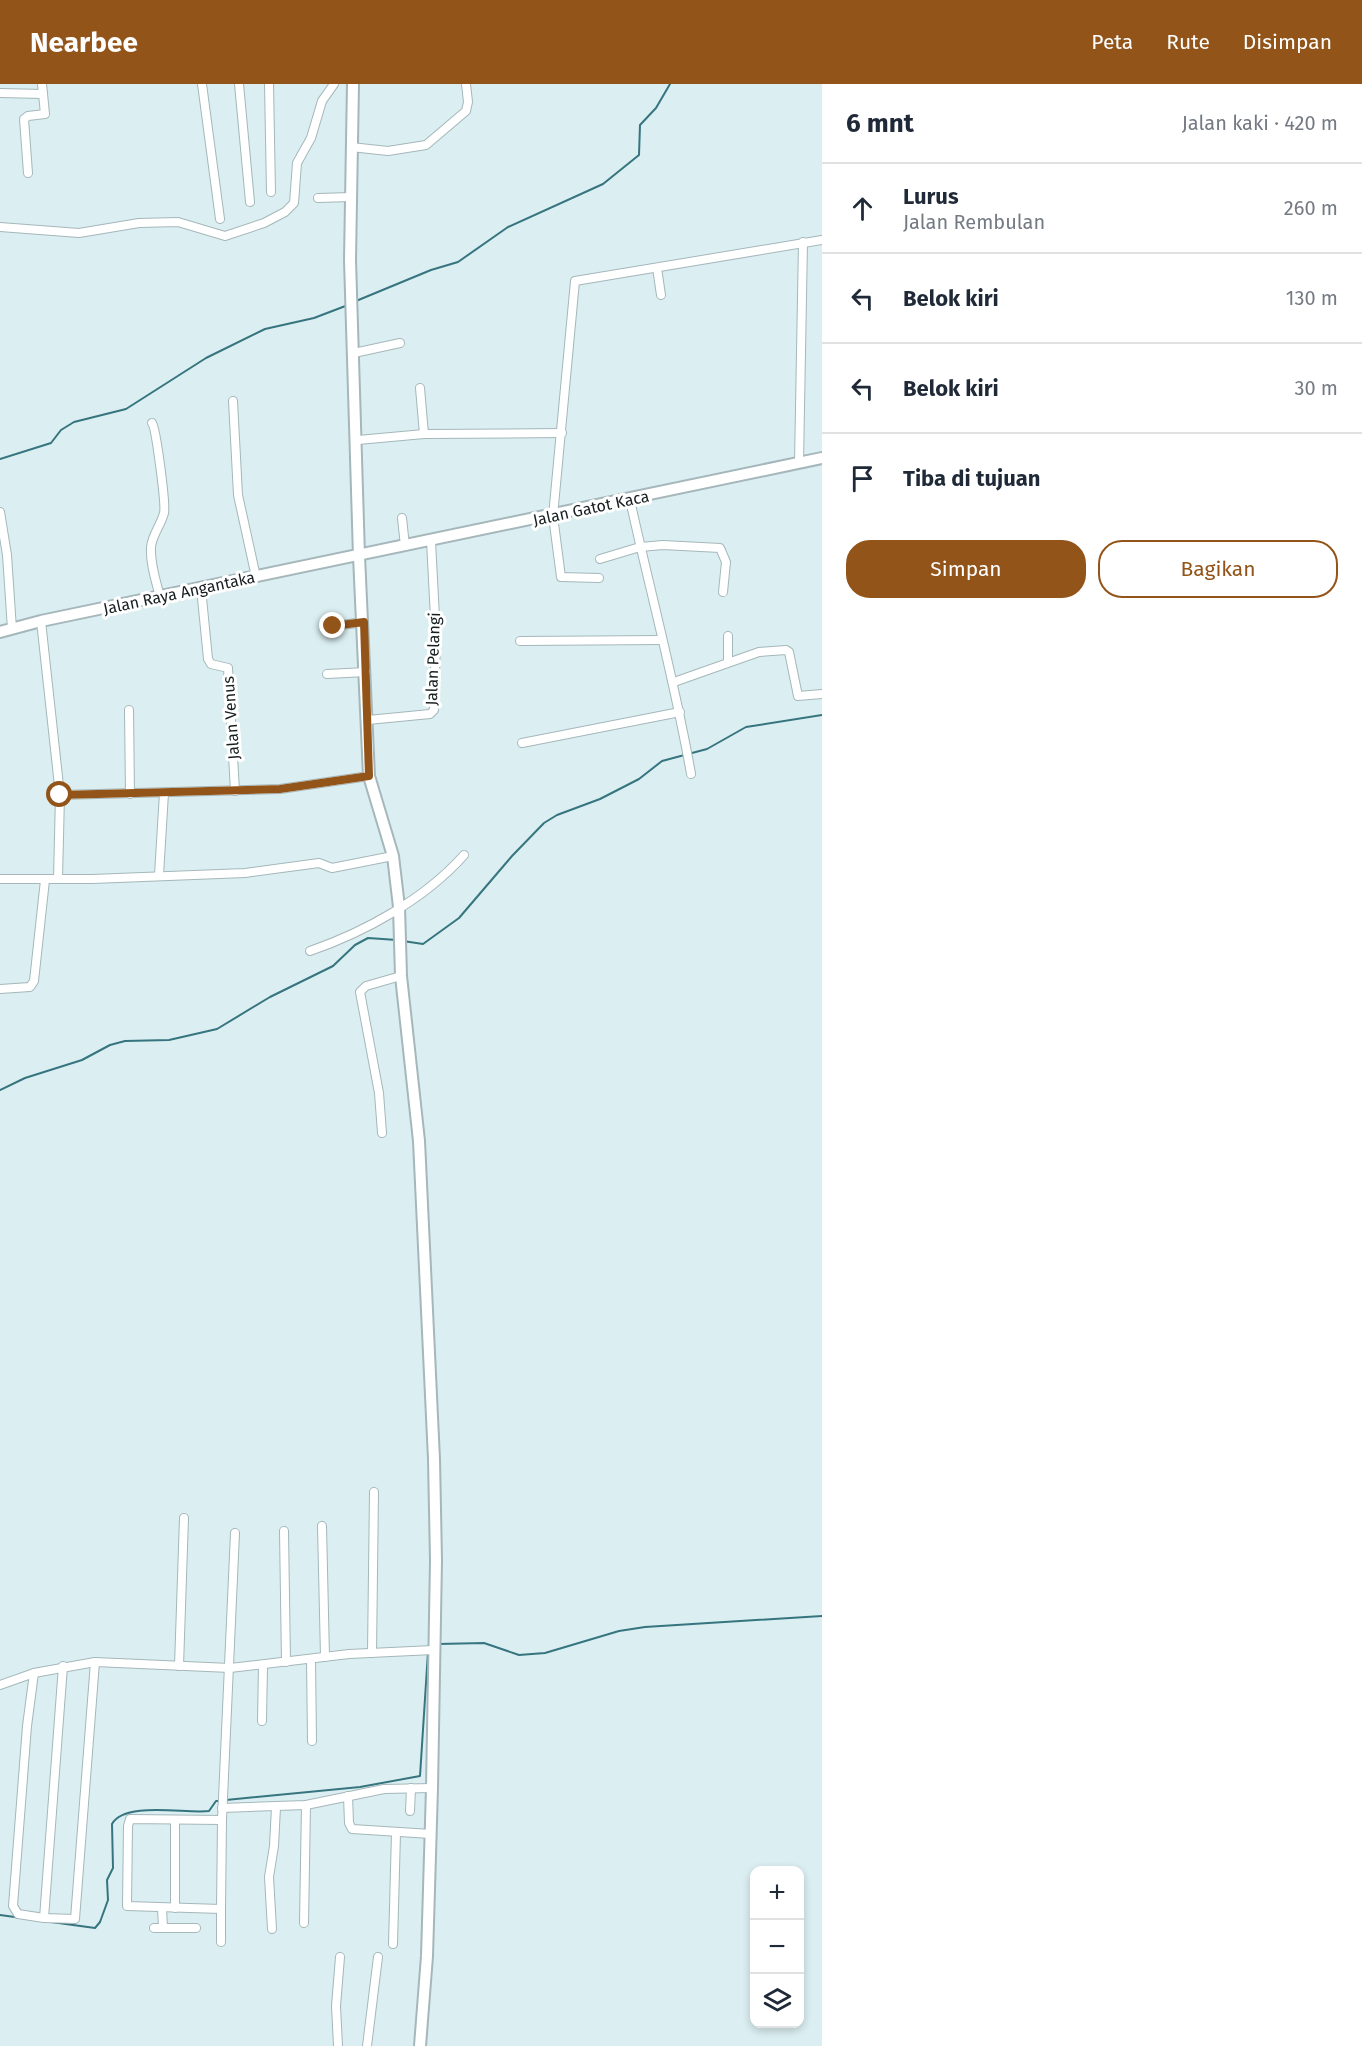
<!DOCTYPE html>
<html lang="id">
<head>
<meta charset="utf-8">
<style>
	:root { --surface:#fff; --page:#f6f6f7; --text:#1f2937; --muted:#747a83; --line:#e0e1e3; --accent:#925419 }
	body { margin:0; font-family:"Fira Sans",sans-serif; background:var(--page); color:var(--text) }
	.controls { position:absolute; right:18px; bottom:18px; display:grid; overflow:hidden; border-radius:12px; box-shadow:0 3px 9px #0003 }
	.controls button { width:54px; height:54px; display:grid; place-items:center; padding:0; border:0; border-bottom:2px solid var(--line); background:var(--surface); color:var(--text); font:30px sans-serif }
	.stop { position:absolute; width:18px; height:18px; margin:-14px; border:4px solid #925419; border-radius:50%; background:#fff }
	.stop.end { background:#925419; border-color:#fff; box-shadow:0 2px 6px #0008 }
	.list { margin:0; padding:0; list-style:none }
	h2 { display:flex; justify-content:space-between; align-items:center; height:78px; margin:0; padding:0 24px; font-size:26px }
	h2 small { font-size:20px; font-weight:400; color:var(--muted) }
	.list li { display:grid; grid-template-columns:39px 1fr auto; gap:18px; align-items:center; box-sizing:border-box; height:90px; padding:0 24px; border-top:2px solid var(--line) }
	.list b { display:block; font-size:22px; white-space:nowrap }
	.list p { margin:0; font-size:20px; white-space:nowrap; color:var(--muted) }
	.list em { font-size:20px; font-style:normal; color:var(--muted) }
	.actions { display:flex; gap:12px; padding:18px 24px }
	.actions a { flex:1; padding:14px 0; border:2px solid var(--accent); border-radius:24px; text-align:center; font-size:21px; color:var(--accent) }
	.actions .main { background:var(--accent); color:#fff }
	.icon { flex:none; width:33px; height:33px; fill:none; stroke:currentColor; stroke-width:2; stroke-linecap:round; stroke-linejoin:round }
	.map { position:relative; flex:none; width:822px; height:1962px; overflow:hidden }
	header { display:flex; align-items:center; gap:36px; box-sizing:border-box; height:84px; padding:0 30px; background:var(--accent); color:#fff }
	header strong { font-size:28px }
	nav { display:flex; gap:33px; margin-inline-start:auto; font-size:21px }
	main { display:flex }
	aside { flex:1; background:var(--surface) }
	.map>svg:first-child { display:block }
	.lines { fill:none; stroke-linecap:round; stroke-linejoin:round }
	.stream { stroke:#36757f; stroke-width:2 }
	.minor-casing { stroke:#a5b7ba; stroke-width:10 }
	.secondary-casing { stroke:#a5b7ba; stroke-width:14 }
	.minor { stroke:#fff; stroke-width:8 }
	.secondary { stroke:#fff; stroke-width:10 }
	.route { stroke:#925419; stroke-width:8 }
	.labels { text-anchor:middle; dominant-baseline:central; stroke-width:6; stroke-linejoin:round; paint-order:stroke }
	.street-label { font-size:16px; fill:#171e1f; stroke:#fff }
</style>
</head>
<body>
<header>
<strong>Nearbee</strong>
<nav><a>Peta</a><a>Rute</a><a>Disimpan</a></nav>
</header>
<main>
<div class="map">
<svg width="822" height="1962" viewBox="0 0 822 1962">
	<rect width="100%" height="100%" fill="#dbeef1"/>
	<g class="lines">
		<g class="stream">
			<path d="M356,217l75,-31 27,-8 50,-35 95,-43 36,-29 1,-30 16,-17 14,-24"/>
			<path d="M0,375l51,-16 10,-13 13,-8 52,-13 80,-51 59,-29 49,-11 34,-13"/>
			<path d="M403,857l20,3 36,-26 53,-62 32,-33 13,-8 43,-16 39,-20 23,-18 45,-12 39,-22 76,-12"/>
			<path d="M0,1006l25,-12 57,-18 28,-15 15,-4 44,-1 48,-11 53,-32 63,-31 22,-21 13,-7 29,2"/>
			<path d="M438,1560l46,-1 35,12 26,-2 74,-22 26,-4 177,-11"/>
			<path d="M226,1716l134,-13 60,-11 8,-124"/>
			<path d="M0,1831l95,13 5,-6 8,-22 -1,-20 6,-12 -1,-44c13,-23 74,-10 97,-13l7,-10h4"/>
		</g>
		<g class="minor-casing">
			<g id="minor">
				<path d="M202,0l18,135"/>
				<path d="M239,0l11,118"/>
				<path d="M269,0l2,108"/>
				<path d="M0,9l43,1"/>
				<path d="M351,63l37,4 38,-6 40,-34 2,-9 -2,-18"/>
				<path d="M28,89l-4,-54 4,-3 17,-2 -3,-30"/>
				<path d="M318,114l33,-1"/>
				<path d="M0,143l79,6 60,-10 39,-1 47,14 39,-13 21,-11 9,-9 3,-40 14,-25 11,-37 12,-17"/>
				<path d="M657,184l4,27"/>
				<path d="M354,269l46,-10"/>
				<path d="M420,304l4,46"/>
				<path d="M233,317l5,94 18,82"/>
				<path d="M152,339c4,5 14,81 12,90 -3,12 -12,22 -13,34 -1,17 5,34 9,50"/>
				<path d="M358,356l66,-6 138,-1"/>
				<path d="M799,379l4,-221"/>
				<path d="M630,416c20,91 45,182 61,274"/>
				<path d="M0,428l7,43 5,74"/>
				<path d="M402,434l3,28"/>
				<path d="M600,475l40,-12 23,-2 57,3 6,14 -3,30"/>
				<path d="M599,494l-38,-1 -8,-61 22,-235 247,-41"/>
				<path d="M201,504l7,71 3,5 17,4 7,123"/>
				<path d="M41,537l19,174 -2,84"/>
				<path d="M333,542l31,-4"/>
				<path d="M520,557l141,-1"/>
				<path d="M728,578v-26"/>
				<path d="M327,590l39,-2"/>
				<path d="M674,598l85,-30 27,-2 3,2 9,44 24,-2"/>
				<path d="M129,626l1,84"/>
				<path d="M368,636l62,-6 4,-4 2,-73 -5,-96"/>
				<path d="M522,659l158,-31"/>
				<path d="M60,711l220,-6 89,-13"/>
				<path d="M159,791l5,-82"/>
				<path d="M0,795h92l153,-6 74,-10 13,5 61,-12"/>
				<path d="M310,867c55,-19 115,-52 154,-96"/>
				<path d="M0,905l30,-2 4,-6 11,-101"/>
				<path d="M382,1049l-3,-40 -19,-101 6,-6 35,-10"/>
				<path d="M322,1442l3,131"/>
				<path d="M284,1447l2,131"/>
				<path d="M372,1569l2,-161"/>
				<path d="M311,1575l1,82"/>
				<path d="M179,1582l5,-148"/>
				<path d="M34,1589l-7,53 -14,180 5,8 26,4 31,1 20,-257"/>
				<path d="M0,1601l34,-12 61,-11 135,6 119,-14 84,-4"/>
				<path d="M262,1637l1,-56"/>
				<path d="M348,1712l1,27 3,6 79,5"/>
				<path d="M222,1724l84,-3 78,-16 48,-1"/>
				<path d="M410,1727l1,-23"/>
				<path d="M222,1736l-92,-1 -2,7 -1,80 94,3 1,-89 13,-287"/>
				<path d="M175,1824v-88"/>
				<path d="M221,1825v33"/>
				<path d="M44,1834l19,-252"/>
				<path d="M304,1839l2,-118"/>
				<path d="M154,1844h9l-1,-20"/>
				<path d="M163,1844h33"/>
				<path d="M272,1845l-3,-52 5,-31 2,-39"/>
				<path d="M393,1860l3,-111"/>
				<path d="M338,1962l-2,-40 4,-49"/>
				<path d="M367,1962l11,-89"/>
			</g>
		</g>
		<g class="secondary-casing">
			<g id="secondary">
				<path d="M353,0l-3,176 9,296 10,220 24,80 6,51 2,69 18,165 15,318 2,101 -4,228 -5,168 -7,90"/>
				<path d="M0,548l41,-11 781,-163"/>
			</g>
		</g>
		<use href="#minor" class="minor"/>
		<use href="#secondary" class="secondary"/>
	</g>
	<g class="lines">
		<path class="route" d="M60,711l220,-6 89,-13 -5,-154 -31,4"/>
	</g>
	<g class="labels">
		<g class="street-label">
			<text transform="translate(591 424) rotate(-12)">Jalan Gatot Kaca</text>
			<text transform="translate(179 509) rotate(-12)">Jalan Raya Angantaka</text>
			<text transform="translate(433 575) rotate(-88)">Jalan Pelangi</text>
			<text transform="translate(231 634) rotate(-94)">Jalan Venus</text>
		</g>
	</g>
</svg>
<div class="controls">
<button>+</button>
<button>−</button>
<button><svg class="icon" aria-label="layers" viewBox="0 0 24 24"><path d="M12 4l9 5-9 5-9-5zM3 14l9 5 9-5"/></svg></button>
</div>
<div class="stop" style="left:60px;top:711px"></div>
<div class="stop end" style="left:333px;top:542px"></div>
</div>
<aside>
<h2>6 mnt<small>Jalan kaki · 420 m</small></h2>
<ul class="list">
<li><svg class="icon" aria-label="ahead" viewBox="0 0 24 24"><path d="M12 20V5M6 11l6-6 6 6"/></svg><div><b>Lurus</b><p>Jalan Rembulan</p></div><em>260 m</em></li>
<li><svg class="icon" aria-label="left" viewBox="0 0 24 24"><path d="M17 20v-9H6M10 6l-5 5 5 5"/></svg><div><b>Belok kiri</b></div><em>130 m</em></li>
<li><svg class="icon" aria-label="left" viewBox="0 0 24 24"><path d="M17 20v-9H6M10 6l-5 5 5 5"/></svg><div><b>Belok kiri</b></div><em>30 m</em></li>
<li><svg class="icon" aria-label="arrive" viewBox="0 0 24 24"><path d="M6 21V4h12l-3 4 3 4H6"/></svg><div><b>Tiba di tujuan</b></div></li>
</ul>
<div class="actions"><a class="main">Simpan</a><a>Bagikan</a></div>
</aside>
</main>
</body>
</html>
